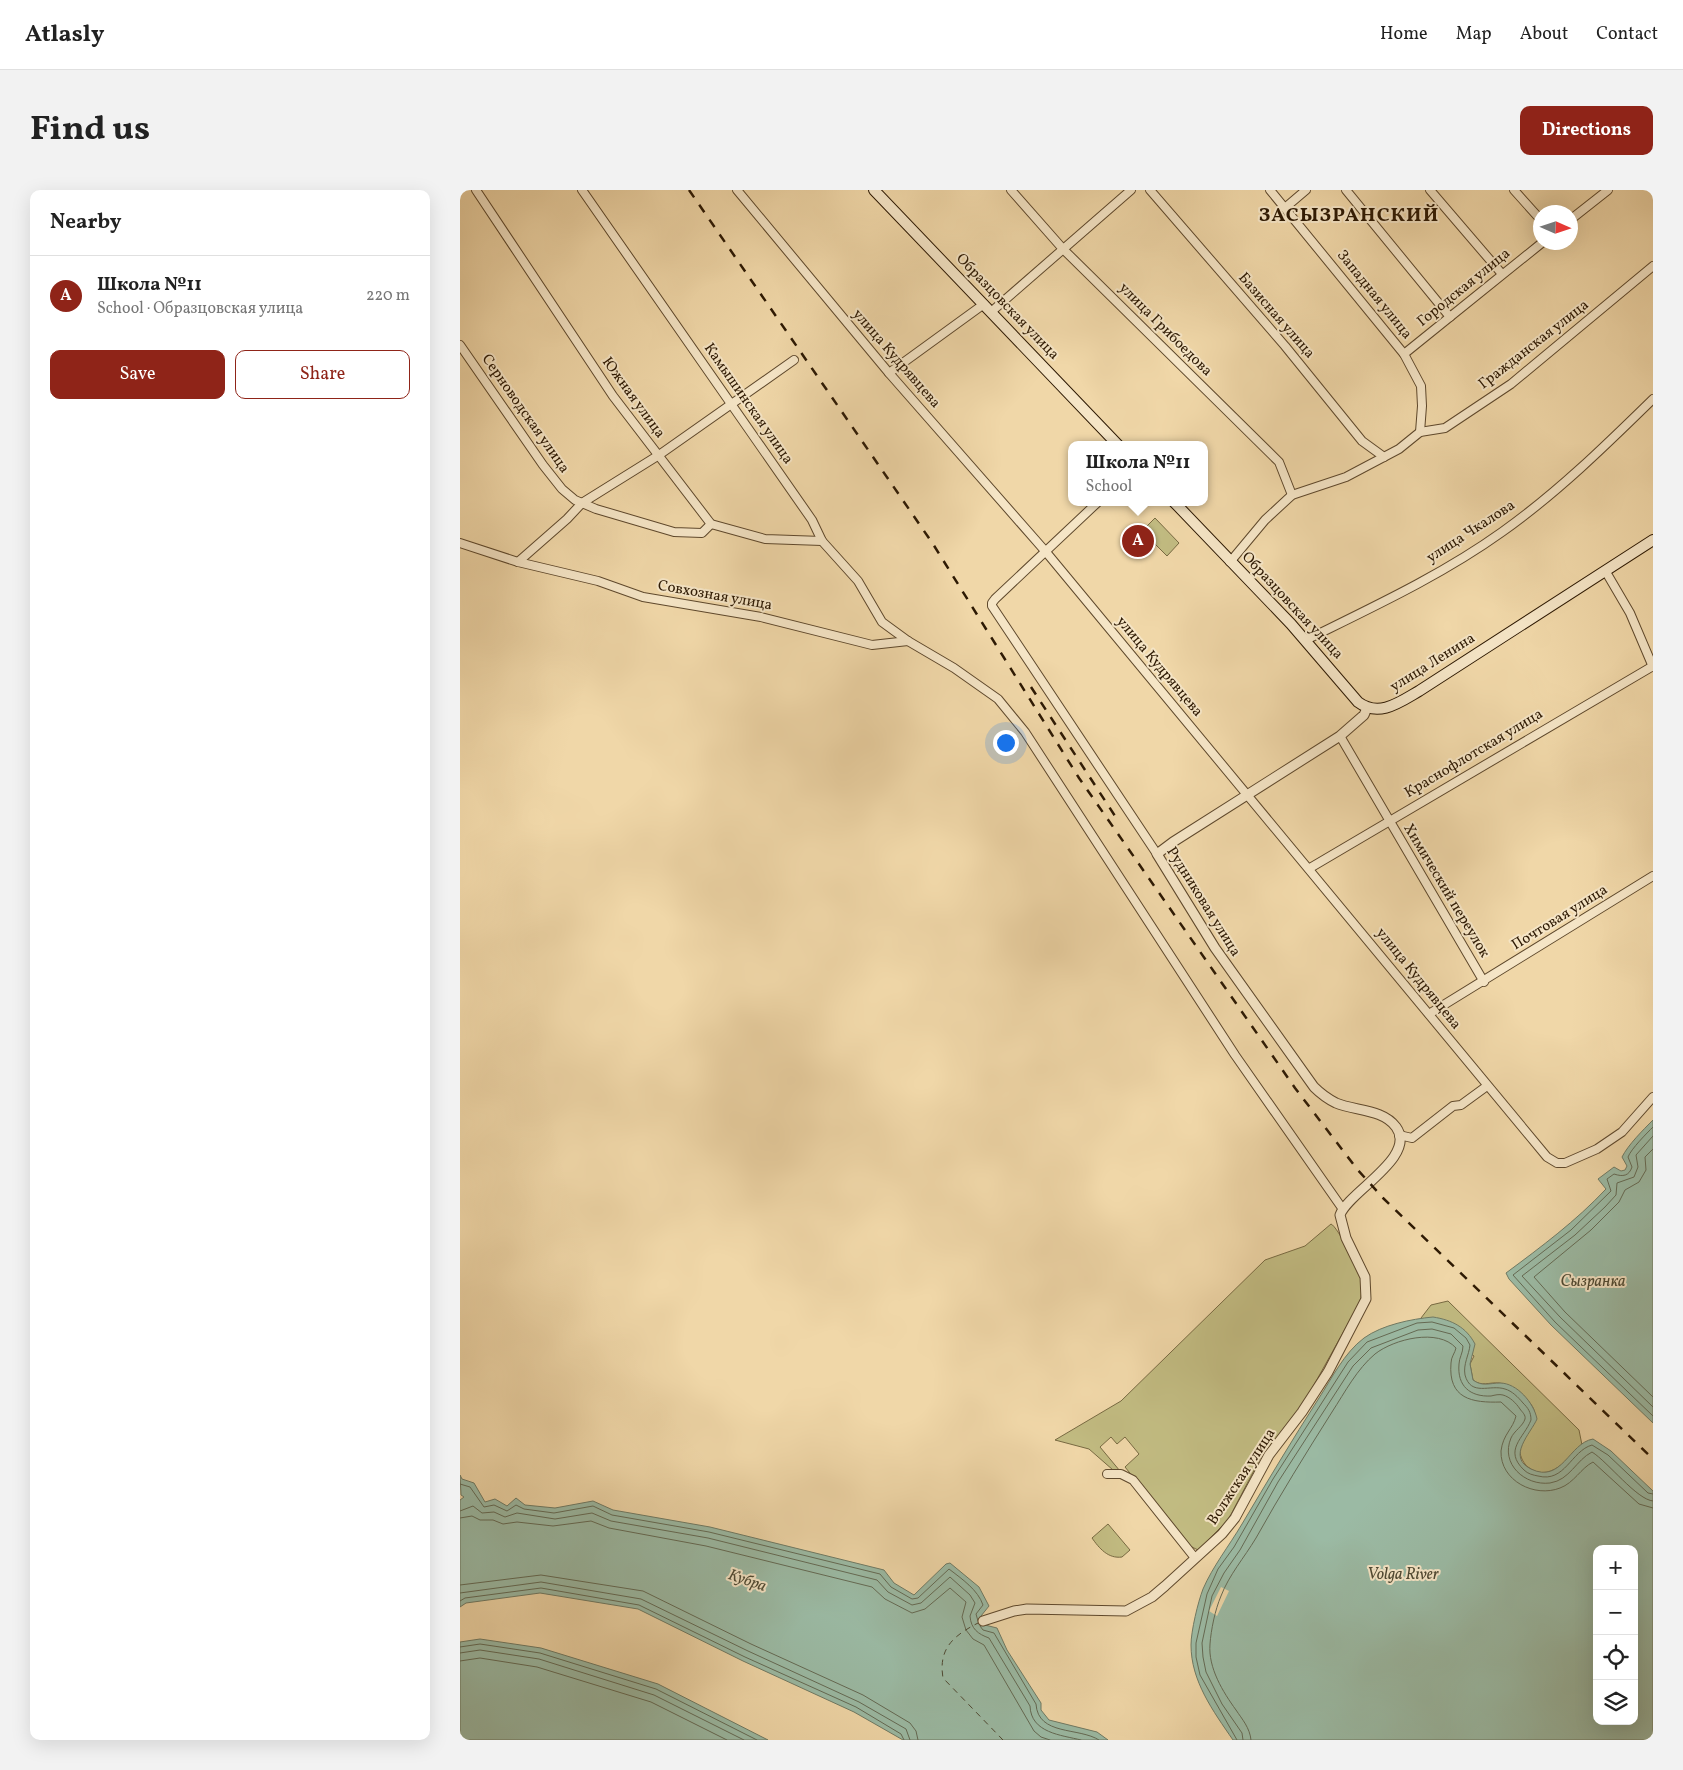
<!DOCTYPE html>
<html lang="en">
<head>
<meta charset="utf-8">
<style>
	:root { --surface:#fff; --page:#f2f2f2; --text:#222; --muted:#767676; --line:#e0e0e0; --accent:#8f2418 }
	body { margin:0; font-family:Vollkorn,serif; background:var(--page); color:var(--text) }
	.controls { position:absolute; right:15px; bottom:15px; display:grid; overflow:hidden; border-radius:10px; box-shadow:0 5px 20px #0002 }
	.controls button { width:45px; height:45px; display:grid; place-items:center; padding:0; border:0; border-bottom:1px solid var(--line); background:var(--surface); color:var(--text); font:25px sans-serif }
	.compass { position:absolute; left:1073px; top:15px; width:45px; height:45px; border-radius:50%; background:var(--surface); box-shadow:0 5px 20px #0002; rotate:93deg }
	.you { position:absolute; left:545px; top:552px; width:18px; height:18px; margin:-12px; border:4px solid #fff; border-radius:50%; background:#1a73e8; box-shadow:0 0 0 8px #1a73e833 }
	.badge { display:grid; place-items:center; width:32px; height:32px; border-radius:50%; background:var(--accent); color:#fff; font-size:16px; font-weight:700 }
	.pin { position:absolute; translate:-50% -50%; border:2px solid #fff; box-shadow:0 1px 5px #0006 }
	.popup { position:absolute; left:608px; top:251px; width:140px; height:65px; box-sizing:border-box; display:grid; place-content:center; border-radius:10px; background:var(--surface); filter:drop-shadow(0 1px 4px #0005); font-size:16px; white-space:nowrap; color:var(--muted) }
	.popup b { font-size:19px; color:var(--text) }
	.popup::after { content:''; position:absolute; left:50%; top:100%; margin-left:-10px; border:10px solid transparent; border-top-color:var(--surface) }
	.list { margin:0; padding:0; list-style:none }
	h2 { display:flex; justify-content:space-between; align-items:center; height:65px; margin:0; padding:0 20px; font-size:21px }
	h2 small { font-size:16px; font-weight:400; color:var(--muted) }
	.list li { display:grid; grid-template-columns:32px 1fr auto; gap:15px; align-items:center; box-sizing:border-box; height:80px; padding:0 20px; border-top:1px solid var(--line) }
	.list b { display:block; font-size:19px; white-space:nowrap }
	.list p { margin:0; font-size:16px; white-space:nowrap; color:var(--muted) }
	.list em { font-size:16px; font-style:normal; color:var(--muted) }
	.actions { display:flex; gap:10px; padding:15px 20px }
	.actions a { flex:1; padding:11px 0; border:1px solid var(--accent); border-radius:10px; text-align:center; font-size:18px; color:var(--accent) }
	.actions .main { background:var(--accent); color:#fff }
	.icon { flex:none; width:28px; height:28px; fill:none; stroke:currentColor; stroke-width:2; stroke-linecap:round; stroke-linejoin:round }
	.map { position:relative; flex:none; width:1193px; height:1550px; overflow:hidden; border-radius:10px }
	header { display:flex; align-items:center; gap:30px; box-sizing:border-box; height:70px; padding:0 25px; background:var(--surface); border-bottom:1px solid var(--line) }
	header strong { font-size:24px }
	nav { display:flex; gap:28px; margin-inline-start:auto; font-size:18px }
	.intro { display:flex; align-items:center; justify-content:space-between; box-sizing:border-box; height:120px; padding:0 30px }
	h1 { margin:0; font-size:35px }
	.button { padding:12px 22px; border-radius:10px; background:var(--accent); color:#fff; font-size:18px; font-weight:700 }
	main { display:flex; gap:30px; padding:0 30px }
	aside { flex:1; background:var(--surface); border-radius:10px; box-shadow:0 5px 20px #0002 }
	.map>svg:first-child { display:block }
	.green { fill:#c2bc82; stroke:#786a42 }
	.water { fill:#9bbaa4; stroke:#6f7a64; fill-rule:evenodd }
	.pier { fill:#f0d7a8 }
	.lines { fill:none; stroke-linecap:round; stroke-linejoin:round }
	.shore { stroke:#646a54; stroke-width:1 }
	.ferry { stroke:#4e4933; stroke-width:1; stroke-dasharray:6 5; stroke-linecap:butt }
	.minor-casing { stroke:#5e482c; stroke-width:10 }
	.tertiary-casing { stroke:#5e482c; stroke-width:11 }
	.secondary-casing { stroke:#2d1903; stroke-width:12 }
	.minor { stroke:#f5e5c6; stroke-width:8 }
	.tertiary { stroke:#f5e5c6; stroke-width:9 }
	.secondary { stroke:#f5e5c6; stroke-width:10 }
	.rail { stroke:#2d1903; stroke-width:2.5; stroke-dasharray:9 9; stroke-linecap:butt }
	.labels { text-anchor:middle; dominant-baseline:central; stroke-width:4; stroke-linejoin:round; paint-order:stroke }
	.street-label { font-size:15px; fill:#2d1903; stroke:#f5e5c6 }
	.water-label { font-size:16px; font-style:italic; fill:#4e4933; stroke:#f5e5c6 }
	.district-label { font-size:20px; font-weight:bold; letter-spacing:1px; fill:#2d1903; stroke:#f5e5c6 }
</style>
</head>
<body>
<header>
<strong>Atlasly</strong>
<nav><a>Home</a><a>Map</a><a>About</a><a>Contact</a></nav>
</header>
<div class="intro"><h1>Find us</h1><a class="button">Directions</a></div>
<main>
<aside>
<h2>Nearby<small></small></h2>
<ul class="list">
<li><span class="badge">A</span><div><b>Школа №11</b><p>School · Образцовская улица</p></div><em>220 m</em></li>
</ul>
<div class="actions"><a class="main">Save</a><a>Share</a></div>
</aside>
<div class="map">
<svg width="1193" height="1550" viewBox="0 0 1193 1550">
	<rect width="100%" height="100%" fill="#f0d7a8"/>
	<filter id="stains"><feTurbulence type="fractalNoise" baseFrequency=".004" numOctaves="4"/><feColorMatrix values="0 0 0 0 .2 0 0 0 0 .09 0 0 0 0 .02 0 0 0 .5 -.17"/></filter>
	<radialGradient id="worn" r=".72"><stop offset=".6" stop-color="#630" stop-opacity="0"/><stop offset="1" stop-color="#630" stop-opacity=".3"/></radialGradient>
	<g class="green">
		<path d="M695,328l24,25 -12,13 -25,-25z"/>
		<path d="M871,1034c7,3 26,43 29,52 3,9 2,20 -1,28l-54,97 -45,58 -32,61 -30,30 -10,-5 -63,-78 14,-13 -14,-17 -8,7 -6,-7 -11,10 20,24 -7,-1 -24,-21 -34,-9 66,-39 144,-141 40,-14z"/>
		<path d="M988,1111l131,129 3,15c-13,13 -33,39 -54,22 -4,-3 -8,-10 -8,-16 1,-19 25,-29 10,-48 -7,-9 -19,-19 -31,-20 -10,-1 -17,4 -26,-3l-3,-16 4,-8 -53,-38 10,-13z"/>
		<path d="M648,1334l22,26 -8,7c-14,2 -23,-9 -30,-19z"/>
	</g>
	<g class="water">
		<path d="M1193,930v303l-102,-98 -42,-46 -3,-6c35,-26 70,-52 100,-84l-8,-10 16,-12 7,4 4,-1 2,-4 -5,-9c6,-12 21,-27 31,-37z"/>
		<path d="M973,1127c19,3 33,10 42,27l-5,20 3,16c9,7 17,3 27,3 17,0 34,20 37,36 -6,14 -31,38 -6,50 31,15 38,-26 62,-30l18,12 42,40v249h-420c-20,-29 -42,-59 -42,-95 0,-14 7,-43 12,-56 10,-23 26,-43 39,-65 25,-42 50,-84 77,-126 13,-20 25,-45 45,-60 18,-13 47,-19 69,-21zM1137,1359h37v172h-37z"/>
		<path d="M0,1285l2,4 12,4 11,19 10,-3 12,7 9,-8 9,7 30,3 38,-7 20,9 97,17 174,43 10,13 20,12 32,-31 4,-1 29,24 10,19 -8,10 4,9 12,3 10,22 34,53v7l8,10 48,12 11,8h-205l-49,-28 -111,-51 -105,-52 -98,-16 -74,10 -6,4v-107l4,-3 -3,-2z"/>
		<path d="M20,1449l61,9 117,36 110,56h-308v-98z"/>
	</g>
	<path class="pier" d="M761,1397l8,4 -12,25 -8,-5z"/>
	<g class="lines">
		<g class="shore">
			<path d="M1193,937c-6,6 -22,22 -25,30l4,10c-3,9 -9,10 -18,7l-7,5 4,12 -40,39 -58,45 42,47 98,94"/>
			<path d="M1193,946l-17,19 2,12 -4,10 -17,6 -1,12 -11,12 -30,28 -53,41 38,41 93,90"/>
			<path d="M1193,959l-8,8 1,13 -7,12 -14,8 -6,12 -28,28 -57,47 31,35 88,85"/>
			<path d="M0,1294l10,3 14,20 10,-2 13,6 9,-6 8,4 30,4 39,-7 19,9 97,17 171,42 11,13 21,12 6,-1 31,-29c13,10 29,21 34,36l-7,9 2,7"/>
			<path d="M0,1321l13,-5 9,7 12,-1 11,5 12,-4 38,6 37,-6 19,8 97,17 169,42 11,12 24,13 9,-2 29,-26 20,18 5,8 -5,13c1,13 8,18 19,22l41,68c1,27 31,29 51,34"/>
			<path d="M0,1328l12,-2 8,4h13l10,4 14,-2 36,4 38,-5 18,7 97,18 166,41 13,12 27,14 13,-4 25,-21 16,14 -4,15 4,13 7,9 11,6 50,86 7,6 9,3"/>
			<path d="M0,1395l81,-10 102,16 108,53 112,51 47,28 6,8 2,9"/>
			<path d="M0,1403l81,-11 100,17 107,52 111,51 47,27 4,11"/>
			<path d="M0,1411l5,-3 76,-10 98,17 106,52 111,50 45,27 3,6"/>
			<path d="M520,1436l3,4 11,3 42,71c2,32 43,23 63,36"/>
			<path d="M0,1457l20,-3 60,9 116,36 101,51"/>
			<path d="M0,1463l20,-3 59,9 115,36 90,45"/>
			<path d="M0,1471l20,-3 57,9 114,35 76,38"/>
			<path d="M777,1550l-37,-65 -4,-18v-14l11,-49 11,-25 16,-22 39,-68 75,-117 19,-20 50,-19 15,-1 22,6 12,10 4,7c-1,10 -7,19 -5,30 6,22 25,9 40,14 7,2 13,8 18,14 5,5 8,9 8,17 -7,18 -28,30 -7,50 4,4 9,5 14,6 27,7 33,-25 54,-31l16,10 40,38 5,1"/>
			<path d="M783,1550l-1,-7 -20,-29 -16,-32 -3,-15 -1,-14 10,-47 12,-23 16,-23 38,-68 75,-116 18,-18 47,-18 14,-1 19,5 12,12c0,7 -4,12 -4,18 -2,22 11,33 32,32 4,-1 8,-2 12,-1 7,2 13,8 17,14 2,3 6,6 5,10 -2,7 -11,12 -14,19 -11,26 14,48 39,45 20,-3 26,-23 42,-31 16,10 45,48 61,49"/>
			<path d="M791,1550c-1,-12 -9,-21 -15,-30 -13,-18 -28,-42 -26,-66 1,-14 5,-34 11,-48 8,-21 23,-38 35,-58 24,-43 50,-85 76,-126 13,-20 25,-43 43,-58 19,-15 63,-26 81,-6 -1,5 -5,9 -5,15 -3,36 21,40 50,39l15,14c-3,13 -13,18 -15,35 -1,30 34,47 59,37 14,-5 21,-20 33,-26l46,42 14,4"/>
		</g>
		<path class="ferry" d="M520,1432c-26,13 -42,26 -37,56l60,62"/>
		<g class="minor-casing">
			<g id="minor">
				<path d="M16,0l137,206 98,128 54,15 57,2"/>
				<path d="M122,0l230,330 10,21 36,40 24,41 26,19 46,27 44,31 27,33 210,323 107,153"/>
				<path d="M277,0l152,183 157,179 501,605 10,6h8l32,-14 25,-17 31,-35"/>
				<path d="M551,0l52,59 216,213 13,33"/>
				<path d="M690,0l135,156 77,95 22,16"/>
				<path d="M810,0l134,164 17,32 1,20 -2,26"/>
				<path d="M886,0l104,127"/>
				<path d="M970,0l72,84"/>
				<path d="M1054,0l26,29"/>
				<path d="M826,17l20,-17"/>
				<path d="M1110,30l38,-30"/>
				<path d="M531,122l140,-122"/>
				<path d="M0,155l83,120 19,24 13,11 21,9 78,23 28,1 9,-9"/>
				<path d="M944,164l139,-112"/>
				<path d="M429,183l95,-69"/>
				<path d="M638,312l-103,97 -3,4v3l165,248"/>
				<path d="M0,353l58,19 80,19 45,16 118,20 111,28 36,-4"/>
				<path d="M58,372l49,-43 15,-16 77,-48 135,-95"/>
				<path d="M770,372l35,-42 27,-25 54,-18 53,-28 21,-17 25,-4 66,-44 142,-118"/>
				<path d="M1146,382l24,41 23,54"/>
				<path d="M846,450c67,-33 136,-65 196,-108 55,-39 103,-86 151,-133"/>
				<path d="M880,546l144,246"/>
				<path d="M850,678l343,-202"/>
				<path d="M969,824l224,-138"/>
				<path d="M939,945l13,3 41,-32 8,-1 26,-19"/>
				<path d="M647,1284h14l12,6 62,78"/>
			</g>
		</g>
		<g class="tertiary-casing">
			<path id="tertiary" d="M523,1431l31,-10 13,-2 99,2 26,-14 13,-11 57,-52 13,-16 34,-63 33,-43 26,-40 38,-73 -1,-22 -19,-39 -6,-23c8,-23 78,-58 56,-88 -13,-18 -41,-16 -60,-24 -8,-4 -15,-9 -22,-16l-99,-139 -58,-94 16,-12 167,-106 24,-21 3,-7"/>
		</g>
		<g class="secondary-casing">
			<g id="secondary">
				<path d="M414,0l244,255"/>
				<path d="M714,312l117,122 67,78c21,16 42,0 61,-11l234,-151"/>
			</g>
		</g>
		<use href="#minor" class="minor"/>
		<use href="#tertiary" class="tertiary"/>
		<use href="#secondary" class="secondary"/>
		<g class="rail">
			<path d="M229,0l244,354 146,234 216,310 62,81 26,29 270,261"/>
			<path d="M571,497l86,132"/>
		</g>
	</g>
	<g class="labels">
		<g class="street-label">
			<text transform="translate(1004 98) rotate(-39)">Городская улица</text>
			<text transform="translate(914 105) rotate(51)">Западная улица</text>
			<text transform="translate(547 117) rotate(46)">Образцовская улица</text>
			<text transform="translate(816 126) rotate(49)">Базисная улица</text>
			<text transform="translate(705 140) rotate(45)">улица Грибоедова</text>
			<text transform="translate(1074 155) rotate(-38)">Гражданская улица</text>
			<text transform="translate(436 169) rotate(49)">улица Кудрявцева</text>
			<text transform="translate(173 208) rotate(54)">Южная улица</text>
			<text transform="translate(288 214) rotate(55)">Камышинская улица</text>
			<text transform="translate(65 224) rotate(55)">Серноводская улица</text>
			<text transform="translate(1011 342) rotate(-33)">улица Чкалова</text>
			<text transform="translate(255 406) rotate(10)">Совхозная улица</text>
			<text transform="translate(832 416) rotate(47)">Образцовская улица</text>
			<text transform="translate(973 473) rotate(-32)">улица Ленина</text>
			<text transform="translate(699 477) rotate(50)">улица Кудрявцева</text>
			<text transform="translate(1014 564) rotate(-31)">Краснофлотская улица</text>
			<text transform="translate(986 701) rotate(59)">Химический переулок</text>
			<text transform="translate(743 712) rotate(58)">Рудниковая улица</text>
			<text transform="translate(1100 728) rotate(-32)">Почтовая улица</text>
			<text transform="translate(958 789) rotate(51)">улица Кудрявцева</text>
			<text transform="translate(782 1287) rotate(-57)">Волжская улица</text>
		</g>
		<g class="water-label">
			<text x="1133" y="1092">Сызранка</text>
			<text x="943" y="1385">Volga River</text>
			<text transform="translate(287 1391) rotate(19)">Кубра</text>
		</g>
		<g class="district-label">
			<text x="889" y="26">ЗАСЫЗРАНСКИЙ</text>
		</g>
	</g>
	<rect width="100%" height="100%" filter="url(#stains)"/>
	<rect width="100%" height="100%" fill="url(#worn)"/>
</svg>
<div class="controls">
<button>+</button>
<button>−</button>
<button><svg class="icon" aria-label="locate" viewBox="0 0 24 24"><circle cx="12" cy="12" r="6"/><path d="M12 2v4M12 18v4M2 12h4M18 12h4"/></svg></button>
<button><svg class="icon" aria-label="layers" viewBox="0 0 24 24"><path d="M12 4l9 5-9 5-9-5zM3 14l9 5 9-5"/></svg></button>
</div>
<svg class="compass" viewBox="-18 -18 36 36"><path d="M0-13l5 13h-10z" fill="#e53935"/><path d="M0 13l5-13h-10z" fill="#767676"/></svg>
<div class="you"></div>
<div class="pin badge" style="left:678px;top:351px">A</div>
<div class="popup"><b>Школа №11</b>School</div>
</div>
</main>
</body>
</html>
